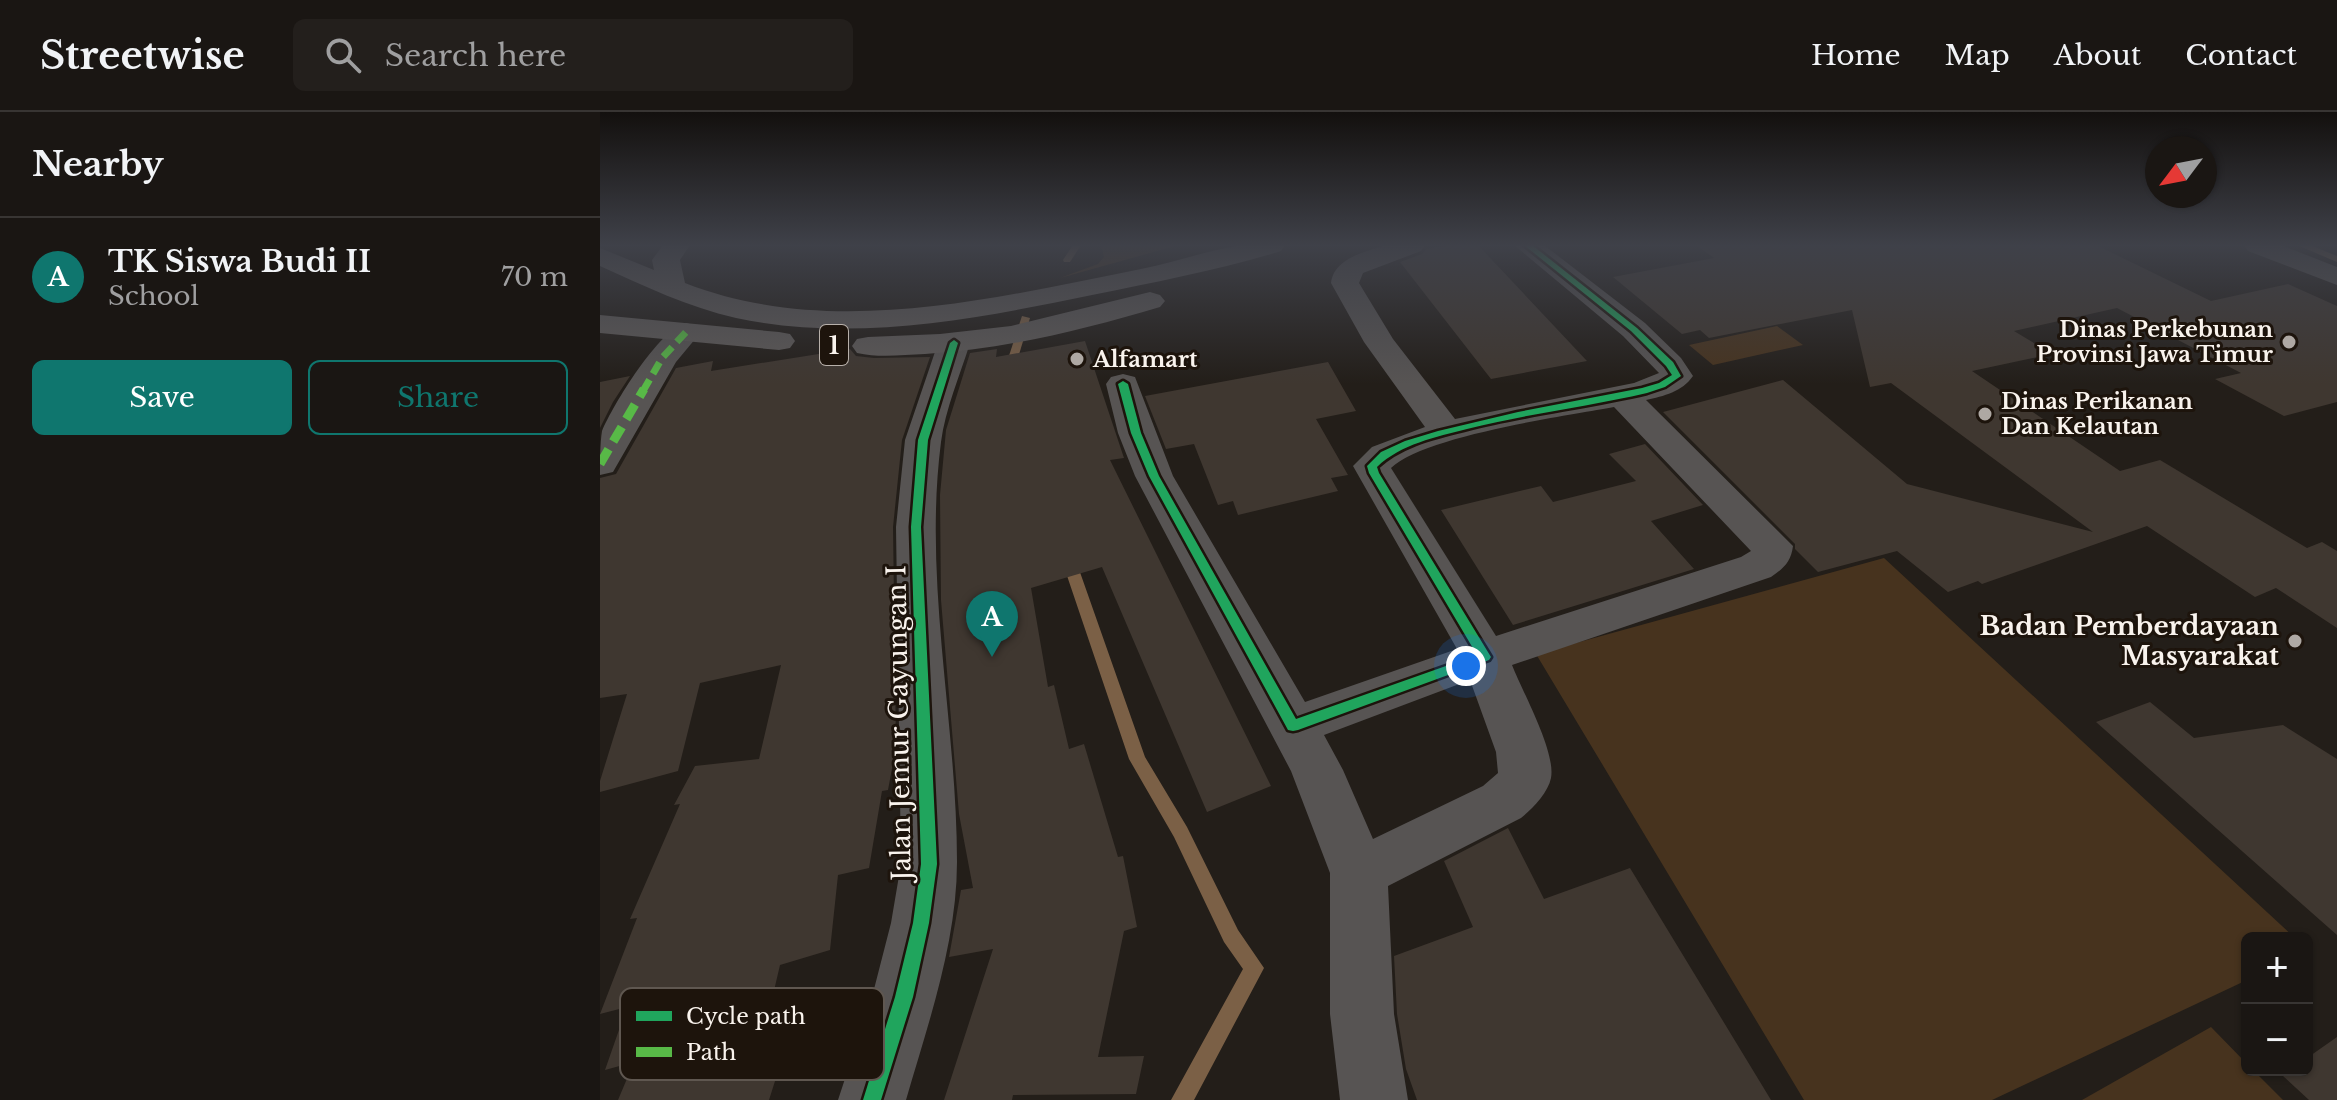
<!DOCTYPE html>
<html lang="en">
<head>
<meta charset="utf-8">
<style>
	:root { --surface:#1a1613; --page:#231f1c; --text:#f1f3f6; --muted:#9f9fa0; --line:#383533; --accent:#0f766e }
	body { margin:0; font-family:"Libre Baskerville",serif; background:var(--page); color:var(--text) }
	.controls { position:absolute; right:24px; bottom:24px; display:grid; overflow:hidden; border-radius:12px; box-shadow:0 2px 6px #0004 }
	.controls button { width:72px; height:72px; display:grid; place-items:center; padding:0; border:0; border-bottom:2px solid var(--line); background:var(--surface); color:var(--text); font:40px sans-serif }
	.compass { position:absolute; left:1545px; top:24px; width:72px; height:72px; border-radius:50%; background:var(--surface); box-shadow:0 2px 6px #0004; rotate:238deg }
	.you { position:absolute; left:866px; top:554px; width:28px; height:28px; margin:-20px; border:6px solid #fff; border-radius:50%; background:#1a73e8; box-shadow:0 0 0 12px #1a73e833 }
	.badge { display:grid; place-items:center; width:52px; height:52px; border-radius:50%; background:var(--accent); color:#fff; font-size:26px; font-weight:700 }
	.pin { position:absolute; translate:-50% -66px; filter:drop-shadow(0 2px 4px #0008) }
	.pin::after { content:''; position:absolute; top:42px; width:28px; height:24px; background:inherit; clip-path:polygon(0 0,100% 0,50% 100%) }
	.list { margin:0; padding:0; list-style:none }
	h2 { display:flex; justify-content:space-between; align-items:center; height:104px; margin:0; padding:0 32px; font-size:34px }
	h2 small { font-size:26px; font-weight:400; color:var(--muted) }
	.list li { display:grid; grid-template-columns:52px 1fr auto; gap:24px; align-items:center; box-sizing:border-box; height:120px; padding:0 32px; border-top:2px solid var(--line) }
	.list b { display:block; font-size:30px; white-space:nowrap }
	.list p { margin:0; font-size:26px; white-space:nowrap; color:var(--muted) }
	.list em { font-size:26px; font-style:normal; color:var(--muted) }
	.actions { display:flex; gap:16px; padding:24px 32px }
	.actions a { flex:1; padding:18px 0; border:2px solid var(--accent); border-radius:12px; text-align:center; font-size:28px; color:var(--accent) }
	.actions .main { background:var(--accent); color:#fff }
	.icon { flex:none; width:44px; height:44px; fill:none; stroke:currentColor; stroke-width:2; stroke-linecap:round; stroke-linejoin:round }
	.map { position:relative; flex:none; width:1737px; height:988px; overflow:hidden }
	header { display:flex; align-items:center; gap:48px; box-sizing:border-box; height:112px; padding:0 40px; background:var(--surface); border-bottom:2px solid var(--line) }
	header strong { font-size:38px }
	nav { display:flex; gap:44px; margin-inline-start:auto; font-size:28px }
	.search { width:560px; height:72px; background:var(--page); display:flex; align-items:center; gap:20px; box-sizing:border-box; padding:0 28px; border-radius:12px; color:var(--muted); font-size:30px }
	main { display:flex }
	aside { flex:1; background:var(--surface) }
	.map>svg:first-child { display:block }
	.green { fill:#47331e }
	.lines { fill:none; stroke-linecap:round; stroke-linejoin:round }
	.stream { fill:#7b6046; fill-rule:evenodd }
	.building { fill:#3f3730 }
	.street { fill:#575453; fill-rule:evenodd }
	.secondary { fill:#595654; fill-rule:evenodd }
	.highway { fill:#5e5a58; fill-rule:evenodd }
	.quiet-far1 { stroke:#58b947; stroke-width:7; stroke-dasharray:13 7; stroke-linecap:butt }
	.quiet { stroke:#58b947; stroke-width:9; stroke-dasharray:17 9; stroke-linecap:butt }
	.cycleway-casing { stroke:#1d140c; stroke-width:5 }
	.cycleway { fill:#20a55d; fill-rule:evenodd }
	.poi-dot { fill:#aea8a3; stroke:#1d140c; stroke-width:3 }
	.labels { text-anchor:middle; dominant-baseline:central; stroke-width:6; stroke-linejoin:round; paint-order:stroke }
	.far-poi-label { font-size:22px; font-weight:bold; fill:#f9f3ed; stroke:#1d140c; text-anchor:start }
	.shield { fill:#1d140c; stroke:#b7b0aa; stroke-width:2 }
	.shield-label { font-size:24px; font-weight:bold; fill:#f9f3ed }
	.poi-label { font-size:26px; font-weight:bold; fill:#f9f3ed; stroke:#1d140c; text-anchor:end }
	.street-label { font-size:26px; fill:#f9f3ed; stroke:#1d140c }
	.key { fill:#1d140c; stroke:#5f5750; stroke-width:2 }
	.key-label { font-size:22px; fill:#f9f3ed }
</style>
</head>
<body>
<header>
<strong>Streetwise</strong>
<div class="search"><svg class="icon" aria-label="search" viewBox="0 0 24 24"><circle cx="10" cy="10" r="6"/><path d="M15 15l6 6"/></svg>Search here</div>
<nav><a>Home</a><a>Map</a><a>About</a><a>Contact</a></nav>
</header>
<main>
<aside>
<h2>Nearby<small></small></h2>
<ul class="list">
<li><span class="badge">A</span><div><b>TK Siswa Budi II</b><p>School</p></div><em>70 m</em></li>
</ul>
<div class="actions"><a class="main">Save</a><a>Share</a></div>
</aside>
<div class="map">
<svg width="1737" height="988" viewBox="0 0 1737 988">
	<rect width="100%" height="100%" fill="#231e19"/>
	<g class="green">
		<path d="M501,133h78l-119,33 38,-14 6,-7z"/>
		<path d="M1177,214l26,19 -90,20 -24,-20z"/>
		<path d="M1284,446l411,380h-48v42l-255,120h-188l-268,-446z"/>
		<path d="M1611,915l36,37v6h6l30,30h-201z"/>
	</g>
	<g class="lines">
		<g class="stream">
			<path d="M473,133h8l-11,17h-6l-1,-2z"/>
			<path d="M1697,133h13l27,11v6z"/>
			<path d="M422,204l8,2 -16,53 -5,3 -4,-1 -1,-2z"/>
			<path d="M468,442l7,4 70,199 42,70 51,103 26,38 -70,132h-23l72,-131 -19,-27 -50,-105 -45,-78 -68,-201z"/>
		</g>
	</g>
	<g class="building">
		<path d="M851,133h27l109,116 -96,18 -91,-117 22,-8 4,-5z"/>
		<path d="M1096,133h400l115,56 77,-17 49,22v96l-53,14 -69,-37 26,-6 -124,-65 -103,23 38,23 -80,17 148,100 40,-11 147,88 15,-6 15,9v77l-61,-40 -21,9 -108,-71 -165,58 -4,-3 -30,11 -51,-41 -79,21 -23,-23v-5l-132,-132 120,-32 124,104 186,48 -202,-149 -21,4 -18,-77 -143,28 -9,-8 -18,4 -69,-57 101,-19z"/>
		<path d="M485,229l39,117 -14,2 161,326 -64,26 -105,-245 -71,21 17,99 6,-2 15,64 15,-5 34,113 5,-1 14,71 -13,4 -26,126 46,-1 -8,38 -123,1 -1,5h-68l49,-151 -44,8 12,-67 12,-2 -14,-74 -18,-214 -1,-105 6,-65 24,-77 27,-4 -1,8z"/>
		<path d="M250,237l6,7 18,2 56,-1 -28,83 -9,87 3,220 -8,43 -6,1 -13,77 -31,7 -8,75 -50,15 -18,77 27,-5 -20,63h-151l16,-38 -29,8 22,-63 -27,7 37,-96 -7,1 50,-115 -6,1 21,-39 64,-7 22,-94 -81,18 -22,88 -78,21v-11l27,-87 -27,4v-220l16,-4 60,-106 37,-7 -2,10z"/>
		<path d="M728,250l28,49 -40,8 32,56 -17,3 7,13 -100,24 -5,-14 -15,4 -24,-61 -28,5 -21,-53z"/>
		<path d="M30,264l-17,26 -13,26v-46z"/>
		<path d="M1045,332l58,61 -52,16 43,48 -181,56 -72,-115 100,-24 12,16 83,-21 -27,-27z"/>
		<path d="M1550,590l44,36 89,-13 54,34v176l-241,-213z"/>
		<path d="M908,716l36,71 86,-31 141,232h-354l-11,-31 -9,-55 -3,-58 79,-29 -29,-66z"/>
		<path d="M1737,925v63h-28l-26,-24 8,-6h16v-12z"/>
	</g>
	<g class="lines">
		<g class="street">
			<path d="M785,133h40l-4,6 -58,22 -4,10 34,56 62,80 179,-36 25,-10 -36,-37 -109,-91h30l101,78 36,35 12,18c-11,16 -29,20 -47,24l147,146c-2,16 -9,22 -22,31l-259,88c10,26 44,86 39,113 -3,15 -19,31 -30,40l-133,68 6,128 14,86h-68l-10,-86v-141l-39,-102 -156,-295 -17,-43 -12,-49 5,-7 12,-3 12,3 38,99 132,226 152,-53 -104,-183 19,-19 53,-20 -61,-85 -33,-59c3,-25 34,-31 54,-38zM1014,295l137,144 -10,6 -245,79 -105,-168c33,-32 174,-52 223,-61zM870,568l26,72 2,21 -15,13 -110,53 -30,-69 -19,-35z"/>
			<path d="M86,211l11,3 4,6 -25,30 -63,110 -13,3c0,-13 0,-32 2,-44 11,-26 57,-102 84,-108z"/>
			<path d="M354,222l11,2 5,7c-10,32 -25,67 -29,99 -18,140 16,281 16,420 0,80 -29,162 -51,238h-68l34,-103 19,-74 10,-59 -5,-337 9,-87 33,-97 5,-7z"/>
		</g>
		<path class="secondary" d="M1644,133h37l56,22v18l-89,-34z"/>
		<g class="highway">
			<path d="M63,133h27l-10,15 5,23c146,57 309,15 456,-14 34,-7 68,-19 101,-24 14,-1 29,0 43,0l-4,6c-62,19 -125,31 -189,44 -117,24 -237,48 -356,23 -48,-11 -92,-32 -136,-52v-18l54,22 -2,-10z"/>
			<path d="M550,180l10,3 5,6 -5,6c-77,23 -155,42 -235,47 -23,1 -46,4 -68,-1l-5,-7 5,-7 11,-2 72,-3 71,-8z"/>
			<path d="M0,203l179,17 11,2 5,7 -5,7 -11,2 -179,-17z"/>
		</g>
		<path class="quiet-far1" d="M43,279l19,-33 24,-26"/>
		<path class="quiet" d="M0,352l44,-75"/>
		<g class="cycleway-casing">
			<g id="cycleway">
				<path d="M924,133h8l105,83 36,34 8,14 -16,11 -18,6c-60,14 -121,21 -180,36 -31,8 -66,15 -90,38l2,6 112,184 -2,3 -191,70 -5,1 -5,-1 -139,-254 -18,-43 -13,-49 5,-3 5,3 13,49 18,43 137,243 181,-64 -108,-182 -2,-7 14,-14 24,-11 33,-10 80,-19 124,-24 17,-5 13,-8 -6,-9 -35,-35z"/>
				<path d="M354,228l4,3 -30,97 -7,87 16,337 -8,59 -16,74 -32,103h-18l32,-103 18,-74 8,-59 -10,-337 7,-87 32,-97z"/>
			</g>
		</g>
		<use href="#cycleway" class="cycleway"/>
	</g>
	<linearGradient id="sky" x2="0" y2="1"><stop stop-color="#13100e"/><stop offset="0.49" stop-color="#3f4149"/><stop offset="1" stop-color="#3f4149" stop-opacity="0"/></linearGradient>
	<rect width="1737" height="272" fill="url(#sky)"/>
	<g class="poi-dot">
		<circle cx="1689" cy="230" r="8"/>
		<circle cx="477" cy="247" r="8"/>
		<circle cx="1385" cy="302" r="8"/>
		<circle cx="1695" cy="529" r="8"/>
	</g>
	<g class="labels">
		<g class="far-poi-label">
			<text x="1673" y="217" text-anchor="end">Dinas Perkebunan<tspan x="1673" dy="25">Provinsi Jawa Timur</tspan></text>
			<text x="493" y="247">Alfamart</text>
			<text x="1401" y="289">Dinas Perikanan<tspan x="1401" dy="25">Dan Kelautan</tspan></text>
		</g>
		<rect class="shield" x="220" y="213" width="28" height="40" rx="6"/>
		<g class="shield-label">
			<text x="234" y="233">1</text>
		</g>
		<g class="poi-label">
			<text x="1679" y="514">Badan Pemberdayaan<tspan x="1679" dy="30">Masyarakat</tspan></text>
		</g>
		<g class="street-label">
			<text transform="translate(299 611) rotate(-91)">Jalan Jemur Gayungan I</text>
		</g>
	</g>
	<rect x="20" y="876" width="264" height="92" rx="12" class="key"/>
	<rect x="36" y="899" width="36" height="10" fill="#20a55d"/>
	<rect x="36" y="935" width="36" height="10" fill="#58b947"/>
	<g class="key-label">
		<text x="86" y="912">Cycle path</text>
		<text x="86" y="948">Path</text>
	</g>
</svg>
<div class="controls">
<button>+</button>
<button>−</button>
</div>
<svg class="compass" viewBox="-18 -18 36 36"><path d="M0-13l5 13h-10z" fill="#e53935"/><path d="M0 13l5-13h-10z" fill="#9f9fa0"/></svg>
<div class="you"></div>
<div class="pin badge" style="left:392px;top:545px">A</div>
</div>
</main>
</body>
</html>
